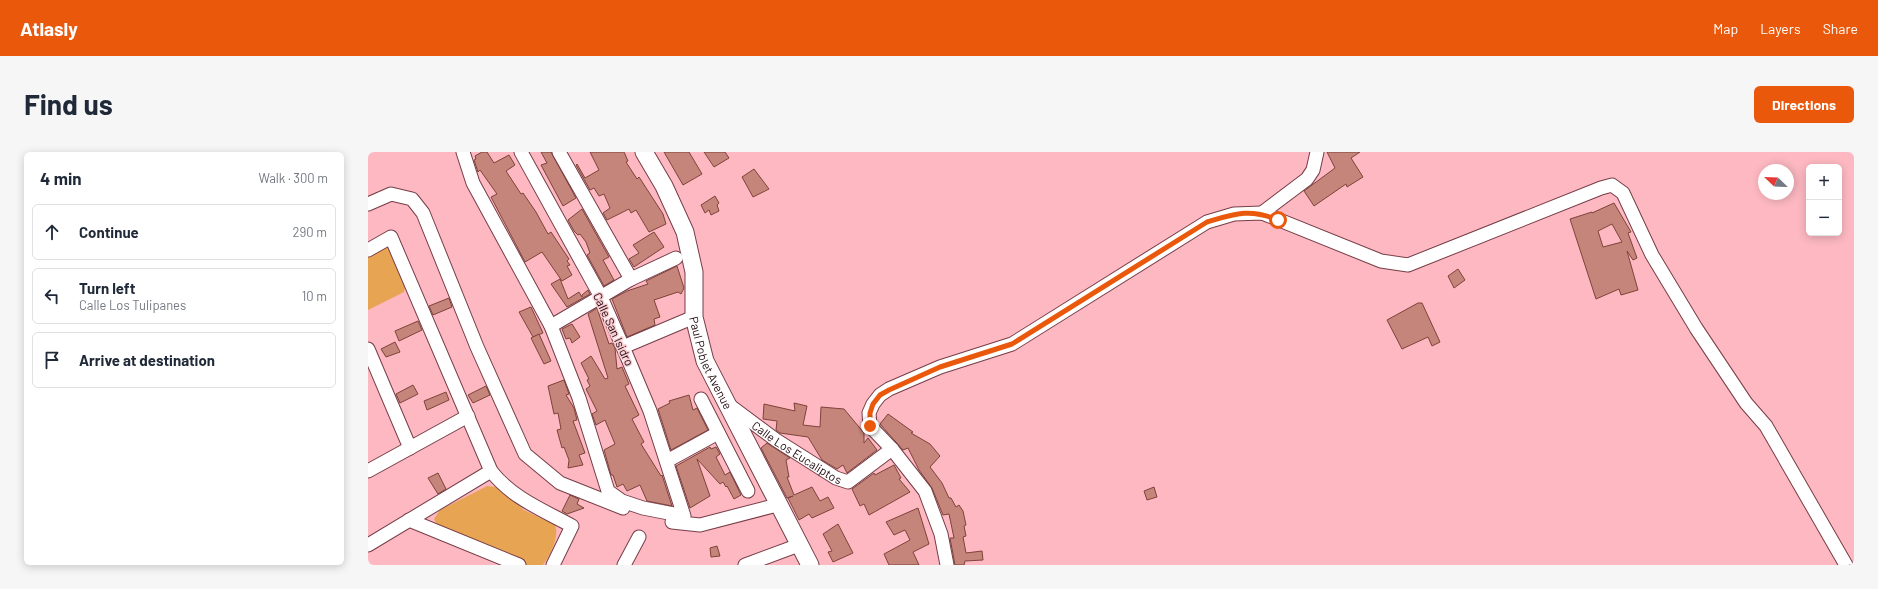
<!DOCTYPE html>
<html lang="en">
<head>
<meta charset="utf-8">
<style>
	:root { --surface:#fff; --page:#f6f6f7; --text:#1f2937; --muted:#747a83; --line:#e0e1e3; --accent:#ea580c }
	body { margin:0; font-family:Barlow,sans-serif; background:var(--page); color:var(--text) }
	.controls { position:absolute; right:12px; top:12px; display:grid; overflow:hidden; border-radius:6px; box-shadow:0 2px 10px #0003 }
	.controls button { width:36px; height:36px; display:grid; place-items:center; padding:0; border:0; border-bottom:1px solid var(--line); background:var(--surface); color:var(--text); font:20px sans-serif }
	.compass { position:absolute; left:1390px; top:12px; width:36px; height:36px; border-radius:50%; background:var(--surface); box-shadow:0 2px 10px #0003; rotate:293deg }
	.stop { position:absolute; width:12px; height:12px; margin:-9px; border:3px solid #ea580c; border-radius:50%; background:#fff }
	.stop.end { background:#ea580c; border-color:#fff; box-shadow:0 1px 4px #0008 }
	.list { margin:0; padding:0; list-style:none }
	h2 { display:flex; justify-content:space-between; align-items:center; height:52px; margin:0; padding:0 16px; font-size:17px }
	h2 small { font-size:13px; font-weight:400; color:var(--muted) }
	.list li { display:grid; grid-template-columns:26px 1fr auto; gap:12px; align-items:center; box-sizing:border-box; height:56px; margin:0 8px 8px; padding:0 8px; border:1px solid var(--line); border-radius:6px }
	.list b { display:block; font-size:15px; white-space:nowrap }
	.list p { margin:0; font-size:13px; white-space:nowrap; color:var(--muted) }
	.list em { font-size:13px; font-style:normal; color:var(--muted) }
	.icon { flex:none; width:22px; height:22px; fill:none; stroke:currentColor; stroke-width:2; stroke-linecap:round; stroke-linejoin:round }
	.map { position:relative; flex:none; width:1486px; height:413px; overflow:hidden; border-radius:6px }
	header { display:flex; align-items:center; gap:24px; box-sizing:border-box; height:56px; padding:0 20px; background:var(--accent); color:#fff }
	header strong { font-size:19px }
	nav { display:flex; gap:22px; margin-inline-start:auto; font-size:14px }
	.intro { display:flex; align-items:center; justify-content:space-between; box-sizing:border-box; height:96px; padding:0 24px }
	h1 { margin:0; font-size:28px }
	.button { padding:10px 18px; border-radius:6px; background:var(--accent); color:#fff; font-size:14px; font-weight:700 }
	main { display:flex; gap:24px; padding:0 24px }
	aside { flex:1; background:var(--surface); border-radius:6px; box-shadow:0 2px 10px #0003 }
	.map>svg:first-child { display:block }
	.green { fill:#e7a553 }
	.building { fill:#c5857a; stroke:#7d433a; fill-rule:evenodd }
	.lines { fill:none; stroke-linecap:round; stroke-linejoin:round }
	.minor-casing { stroke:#773d47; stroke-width:15 }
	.major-casing { stroke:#773d47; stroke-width:19 }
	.minor { stroke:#fff; stroke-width:13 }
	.major { stroke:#fff; stroke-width:17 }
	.route { stroke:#ea580c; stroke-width:5 }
	.labels { text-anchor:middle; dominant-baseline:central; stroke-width:3; stroke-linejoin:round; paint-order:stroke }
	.street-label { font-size:12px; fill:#20080d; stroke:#f8ced3 }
</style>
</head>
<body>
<header>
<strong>Atlasly</strong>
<nav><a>Map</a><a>Layers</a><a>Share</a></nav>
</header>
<div class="intro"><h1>Find us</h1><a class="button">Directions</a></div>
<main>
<aside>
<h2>4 min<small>Walk · 300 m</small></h2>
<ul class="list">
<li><svg class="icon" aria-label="ahead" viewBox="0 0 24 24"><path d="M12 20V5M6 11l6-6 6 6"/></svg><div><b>Continue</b></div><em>290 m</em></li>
<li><svg class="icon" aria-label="left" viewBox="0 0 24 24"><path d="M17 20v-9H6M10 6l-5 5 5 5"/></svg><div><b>Turn left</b><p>Calle Los Tulipanes</p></div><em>10 m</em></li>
<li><svg class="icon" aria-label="arrive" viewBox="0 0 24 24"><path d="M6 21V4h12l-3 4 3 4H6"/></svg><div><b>Arrive at destination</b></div></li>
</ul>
</aside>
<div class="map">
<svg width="1486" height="413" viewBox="0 0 1486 413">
	<rect width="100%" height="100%" fill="#fdb8c1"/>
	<g class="green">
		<path d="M17,94l3,2 17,40 -1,4 -36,18v-54z"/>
		<path d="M119,334l10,1 27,23 31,15c5,10 -5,31 -12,40h-16l-90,-40 -3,-6 6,-9z"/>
	</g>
	<g class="building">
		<path d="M114,0h5l7,11 15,-8 6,10 -9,6 15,23 2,-1 13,19 12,22 3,-2 18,27 -2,2 3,4 -3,1 5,9 -10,6 -20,-29 -17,10 -34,-65 6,-3 -17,-24 -2,2 -4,-12 2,-1 -1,-3z"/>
		<path d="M173,0h10l25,46 -13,8 -22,-41 6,-2z"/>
		<path d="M222,0h34l4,9 -2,1 11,17 2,-2 24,37 3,10 -17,8 -13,-22 -5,3 -2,-4 -22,11 -4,-7 7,-5 -6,-14 -5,2 -5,-8 -4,2 -14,-25 1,-1 8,14 14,-8z"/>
		<path d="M296,0h25l13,22 -19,11z"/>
		<path d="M336,0h21l4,6 -15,9z"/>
		<path d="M959,0h33l-9,6 12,19 -16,10 -1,-3 -32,22 -10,-15 31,-23z"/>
		<path d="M386,17l15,20 -16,8 -11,-20z"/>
		<path d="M347,44l4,7 -2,2 2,6 -8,4 -2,-5 -4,3 -4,-8z"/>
		<path d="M1246,51l17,29 -3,1 9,25 -4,2 -6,-9 11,39 -17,5 -2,-6 -23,10 -26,-80 22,-7v1zM1244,72l10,18 -19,5 -5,-16z"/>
		<path d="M214,57l27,48 -6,3 11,20 -10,6 -17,-31 3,-2 -4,-11 -6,-8 -2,1 -4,-4 -6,-11z"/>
		<path d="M286,80l10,15 -30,20 -5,-8 10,-6 -6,-8z"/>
		<path d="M309,114l7,22 -3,6 -3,-2 -24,8 6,17 -6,2 1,6 -28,12 -15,-38 15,-8 21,-7 -2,-3z"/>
		<path d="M1090,117l7,11 -11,8 -6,-12z"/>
		<path d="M192,127l8,20 11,-7 3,5v-2l6,-5 2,4 -23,13 -16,-23z"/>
		<path d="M81,146l3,9 -19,8 -4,-9z"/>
		<path d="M1050,151h4l18,39 -8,4 -4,-9 -26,12 -15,-29z"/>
		<path d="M163,155l12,26 -10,4 -14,-25z"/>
		<path d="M229,156l12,36 3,-1 3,5 2,21 5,-2 7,17 -4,2 14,29 -7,4 12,23 -3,2 20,32 1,-1 10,31 -25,-5 -7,-16 -13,6 -4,-7 -6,3 -4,-12h-2l-7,-25 11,-6 -10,-24 -9,5 -4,-11 5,-3 -11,-22 4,-3 -3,-6 2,-1 -8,-16 10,-7 14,23 3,-1 -20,-64z"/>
		<path d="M50,169l4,9 -23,11 -4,-10z"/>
		<path d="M204,172l8,13 -8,6 -2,-5 -4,1 -4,-10z"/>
		<path d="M171,182l12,27 -7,3 -13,-26z"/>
		<path d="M27,190l5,10 -14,5 -5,-8z"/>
		<path d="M196,228l5,14 -3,1 8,13 3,12 -4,1 12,32 -6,2 4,10 -15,3 1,-8 -5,-13 -2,1 -5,-18 4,-1 -3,-16 -4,1 -6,-28z"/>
		<path d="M45,233l5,9 -18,9 -4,-9z"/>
		<path d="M118,234l4,9 -17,8 -5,-8z"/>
		<path d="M78,240l3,8 -22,10 -3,-9z"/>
		<path d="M321,243l4,15 4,-2 11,22 -37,20 -13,-41 12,-6 -1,-2z"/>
		<path d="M426,251l13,3 -4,19 17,2 1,-20 23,2 20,24v10l4,-5 9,12 -30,23 -4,-8 -6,4 -15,-9 -14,-23 -28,-4 -4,-3 1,-9 -14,-2 1,-15 31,7z"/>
		<path d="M520,262l25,18 -2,1 19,11 10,12 -10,11 12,16 7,15h2l5,9 3,-2 4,6 3,14 -2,1 2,10 -3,1 3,16 16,-2 1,9 -18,1 -1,4h-9l-5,-27h4l-5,-24 -6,1 -11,-27 -13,-18 -11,-22 -5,2 -23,-26z"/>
		<path d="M399,291l23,15 -4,2 3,17h-2l7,18 18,-8 8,14 8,-4 6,11 -22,10 -3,-4 -10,6 -11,-22 5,-2 -6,2 -26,-50z"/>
		<path d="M342,295l1,2 5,-2 4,7 -4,3 9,18 5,-3 11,23 -7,4 -7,-13 -1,1 -3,-5 -3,2 -23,-25 13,37 -20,12 -14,-42z"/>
		<path d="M526,313l7,13 -2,1 11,13 -41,23 -5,-11 -4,2 -8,-17 22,-16 1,2z"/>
		<path d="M70,321l8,16 -8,5 -10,-16z"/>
		<path d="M786,335l3,10 -10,3 -3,-9z"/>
		<path d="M202,343l9,4 -2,5 7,4 -17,6 -5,-3z"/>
		<path d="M550,356l11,36 -16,8 6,13h-30l-5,-11 26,-14 -5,-10 -11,5 -8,-13z"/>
		<path d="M470,372l15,29 -20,9 -5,-10 4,-1 -9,-17z"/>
		<path d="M349,394l3,10 -9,1 -1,-9z"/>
	</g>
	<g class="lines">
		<g class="minor-casing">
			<g id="minor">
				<path d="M95,0l10,31 78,143 28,72 29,93 14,10 21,7 41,8 -34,-105 -27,-64 -22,-50 -80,-145"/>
				<path d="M191,0l72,127"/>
				<path d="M0,52l23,-10 21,5 11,14 54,134 48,107 35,29 63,25"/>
				<path d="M894,61l45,-34 6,-9 4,-18"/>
				<path d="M0,98l23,-13 100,234c21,27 52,39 81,55l-19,39"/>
				<path d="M183,174l80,-47 45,-21"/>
				<path d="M255,195l71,-30"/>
				<path d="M0,197l42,99"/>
				<path d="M333,247l47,92"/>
				<path id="s1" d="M361,253l47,35 60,38 12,4 44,-33"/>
				<path d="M299,309l51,-28"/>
				<path d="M0,319l100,-55"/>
				<path d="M41,368l110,45"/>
				<path d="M304,370l28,3 77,-20"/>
				<path d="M0,393l123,-74"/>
				<path d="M256,413l15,-28"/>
				<path d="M377,413l54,-20"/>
				<path d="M579,413l-6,-31 -16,-43 -33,-42 -22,-23 -1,-13 4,-9 7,-9 9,-6 51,-22 72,-23 195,-122 27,-8 28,-1 119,48 27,4 193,-77 11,-3 11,8 29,62 44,73 50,75 20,23 80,139"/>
			</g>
		</g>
		<g class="major-casing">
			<g id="major">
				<path id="s2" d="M276,0l20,34 21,46 9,40v45l11,44 105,204"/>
			</g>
		</g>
		<use href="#minor" class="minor"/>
		<use href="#major" class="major"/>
	</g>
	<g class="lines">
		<path class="route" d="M502,274v-13l3,-9 7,-9 9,-5 51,-23 72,-23 195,-122c27,-8 43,-14 71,-2"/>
	</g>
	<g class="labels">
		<g class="street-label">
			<text transform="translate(246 177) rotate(65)">Calle San Isidro</text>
			<text stroke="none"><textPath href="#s2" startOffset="225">Paul Poblet Avenue</textPath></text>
			<text stroke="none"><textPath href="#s1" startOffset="83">Calle Los Eucaliptos</textPath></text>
		</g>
	</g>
</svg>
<div class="controls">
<button>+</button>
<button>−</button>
</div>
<svg class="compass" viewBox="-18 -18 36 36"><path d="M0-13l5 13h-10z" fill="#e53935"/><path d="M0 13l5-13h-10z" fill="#747a83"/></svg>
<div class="stop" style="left:910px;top:68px"></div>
<div class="stop end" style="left:502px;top:274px"></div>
</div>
</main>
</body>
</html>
